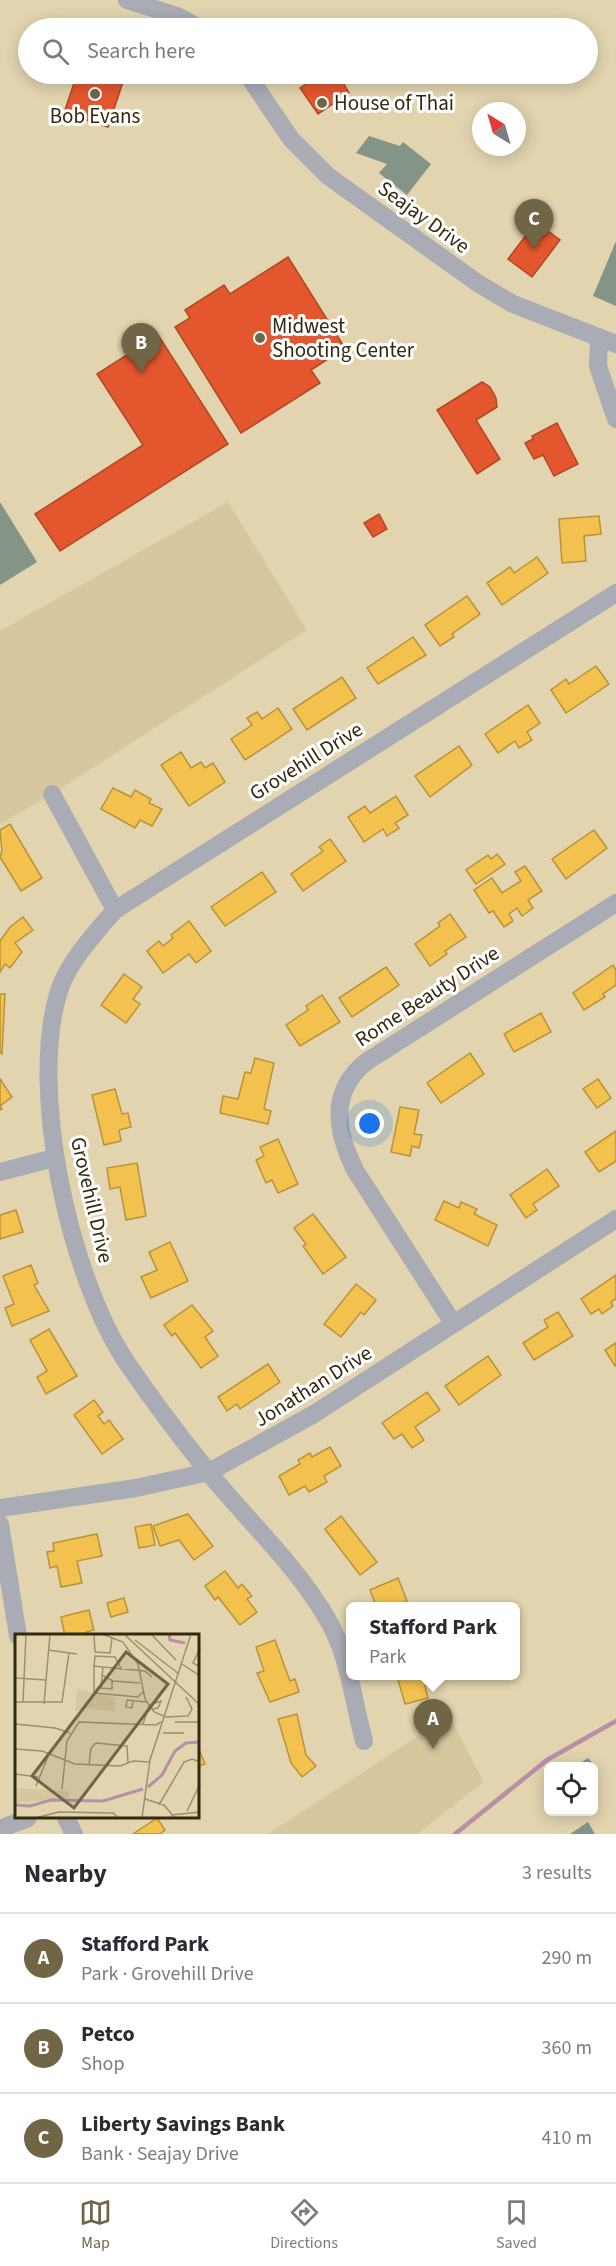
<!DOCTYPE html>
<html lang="en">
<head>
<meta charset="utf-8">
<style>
	:root { --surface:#fff; --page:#f7f7f7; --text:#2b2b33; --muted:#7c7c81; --line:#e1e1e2; --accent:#706545 }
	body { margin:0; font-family:"Source Sans 3",sans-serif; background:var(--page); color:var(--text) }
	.controls { position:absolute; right:18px; bottom:18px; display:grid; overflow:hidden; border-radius:9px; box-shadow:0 3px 15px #0003 }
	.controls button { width:54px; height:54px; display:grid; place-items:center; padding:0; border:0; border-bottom:2px solid var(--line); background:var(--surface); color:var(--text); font:30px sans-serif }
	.compass { position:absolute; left:472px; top:102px; width:54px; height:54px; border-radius:50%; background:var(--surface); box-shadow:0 3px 15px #0003; rotate:323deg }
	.you { position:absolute; left:370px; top:1124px; width:21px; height:21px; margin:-15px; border:4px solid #fff; border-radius:50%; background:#1a73e8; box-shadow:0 0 0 9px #1a73e833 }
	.badge { display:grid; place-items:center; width:39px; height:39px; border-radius:50%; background:var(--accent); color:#fff; font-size:20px; font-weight:700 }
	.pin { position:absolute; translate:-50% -50px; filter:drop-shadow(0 2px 3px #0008) }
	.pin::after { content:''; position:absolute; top:32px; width:21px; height:18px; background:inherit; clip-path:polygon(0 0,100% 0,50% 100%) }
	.popup { position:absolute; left:346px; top:1602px; width:174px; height:78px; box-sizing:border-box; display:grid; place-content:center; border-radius:9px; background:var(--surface); filter:drop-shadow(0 2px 4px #0005); font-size:20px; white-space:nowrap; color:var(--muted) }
	.popup b { font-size:22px; color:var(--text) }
	.popup::after { content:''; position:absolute; left:50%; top:100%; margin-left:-12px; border:12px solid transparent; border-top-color:var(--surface) }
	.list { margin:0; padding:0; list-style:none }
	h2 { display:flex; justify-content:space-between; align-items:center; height:78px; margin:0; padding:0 24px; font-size:26px }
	h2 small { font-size:20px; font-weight:400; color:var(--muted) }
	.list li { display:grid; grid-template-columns:39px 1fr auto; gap:18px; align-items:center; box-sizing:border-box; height:90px; padding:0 24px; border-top:2px solid var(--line) }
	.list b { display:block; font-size:22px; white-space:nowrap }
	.list p { margin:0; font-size:20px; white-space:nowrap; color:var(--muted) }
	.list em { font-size:20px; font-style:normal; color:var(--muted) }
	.icon { flex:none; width:33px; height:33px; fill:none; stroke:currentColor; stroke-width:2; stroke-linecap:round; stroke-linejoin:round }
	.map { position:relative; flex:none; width:616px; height:1834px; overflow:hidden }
	.search { position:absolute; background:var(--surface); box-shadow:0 3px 15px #0003; left:18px; right:18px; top:18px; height:66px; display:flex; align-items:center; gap:15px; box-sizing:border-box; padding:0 21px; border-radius:33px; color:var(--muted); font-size:22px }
	.sheet { height:348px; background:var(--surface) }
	nav { display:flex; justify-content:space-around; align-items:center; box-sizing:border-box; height:84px; border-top:2px solid var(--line); background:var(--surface); font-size:16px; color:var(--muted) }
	nav a { display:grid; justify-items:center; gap:3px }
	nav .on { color:var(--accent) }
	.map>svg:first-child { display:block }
	.green { fill:#d6c79f }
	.homes { fill:#f2c14e; stroke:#b9933a; stroke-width:1.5 }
	.shops { fill:#e4572e; stroke:#af4924; stroke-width:1.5 }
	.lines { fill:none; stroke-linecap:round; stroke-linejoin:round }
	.stream { stroke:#b98fa7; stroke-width:4.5 }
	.building { fill:#849486 }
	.minor { stroke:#a9acb5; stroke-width:18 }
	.poi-dot { fill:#706545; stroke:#fff; stroke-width:2 }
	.labels { text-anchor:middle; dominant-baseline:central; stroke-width:6; stroke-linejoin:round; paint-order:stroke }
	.poi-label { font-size:21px; fill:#33290c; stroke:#fff; text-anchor:start }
	.street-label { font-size:21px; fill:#33290c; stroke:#fff }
	.inset-river { fill:none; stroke:#b98fa7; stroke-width:3 }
	.inset-road { fill:none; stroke:#9c906e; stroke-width:1.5 }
	.view { fill:#706545; fill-opacity:0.15; stroke:#706545; stroke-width:3 }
	.inset-edge { fill:none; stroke:#33290c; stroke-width:3 }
</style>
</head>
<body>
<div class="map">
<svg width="616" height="1834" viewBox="0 0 616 1834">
	<rect width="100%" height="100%" fill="#e2d4af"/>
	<g class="green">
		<path d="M228,502l79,128 -255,164 -52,30v-193z"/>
		<path d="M449,1716l35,66 -67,52h-149z"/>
	</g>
	<g class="homes">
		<path d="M599,516l2,18 -17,2 2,25 -24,2 -3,-44z"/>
		<path d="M537,557l11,16 -46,32 -15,-22 23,-16 4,6z"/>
		<path d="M467,596l13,18 -28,20 2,3 -14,9 -15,-21z"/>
		<path d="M413,637l13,18 -48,29 -11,-16z"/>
		<path d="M596,666l13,18 -43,29 -15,-23 15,-11 3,5z"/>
		<path d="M342,677l14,21 -49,32 -14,-21z"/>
		<path d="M528,705l12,18 -13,9 5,8 -13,8 -4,-7 -17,12 -13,-19z"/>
		<path d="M278,708l14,21 -47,31 -14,-21 21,-14 -5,-7 10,-6 5,7z"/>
		<path d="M459,746l13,19 -42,32 -15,-21z"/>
		<path d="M181,752l10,16 10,-6 4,6 8,-5 12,19 -36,24 -28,-41z"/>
		<path d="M113,788l18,9 4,-7 16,9 -2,4 13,6 -10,17 -12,-6 -5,8 -34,-19z"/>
		<path d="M396,796l12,19 -13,8 4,5 -12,8 -4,-7 -19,13 -16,-25 17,-11 5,7z"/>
		<path d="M10,824l32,54 -21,13 -21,-34 2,-6 -2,-21z"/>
		<path d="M594,830l13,18 -41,31 -14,-20z"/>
		<path d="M330,839l16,22 -43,30 -12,-17 32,-23 -4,-4z"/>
		<path d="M497,854l8,10 -29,20 -10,-14 22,-15 3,4z"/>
		<path d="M525,866l17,25 -14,9 5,8 -11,8 -5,-8 -8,6 4,7 -9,6 -11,-16 -4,2 -15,-23 18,-12 10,15 19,-12 -6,-9z"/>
		<path d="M262,872l14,20 -51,34 -14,-19z"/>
		<path d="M450,914l16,23 -21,14 2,3 -17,12 -15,-22 25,-18 -2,-3z"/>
		<path d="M23,917l10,13 -18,13 7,9 -12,16 -5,-4 -5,8v-31l10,-14z"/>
		<path d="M189,921l22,30 -15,12 -7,-9 -26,19 -16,-22 12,-10 4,5 10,-8 -2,-3z"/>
		<path d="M613,965l3,5v15l-13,9 2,3 -21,13 -11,-17z"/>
		<path d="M386,967l13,18 -47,32 -13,-19z"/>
		<path d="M124,974l18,13 -9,12 7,5 -14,19 -25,-18z"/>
		<path d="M0,994h5l-3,60 -2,-1z"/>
		<path d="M322,995l18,27 -40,24 -14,-21 22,-15 -2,-4z"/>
		<path d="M541,1013l10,19 -37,20 -10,-18z"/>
		<path d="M470,1053l14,21 -43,29 -14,-20z"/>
		<path d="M255,1058l19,5 -10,46 7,2 -3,13 -48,-11 3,-17 15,3 7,-27 6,1z"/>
		<path d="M0,1079l12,18 -12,9 2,3 -2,1z"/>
		<path d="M598,1079l13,19 -14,10 -14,-19z"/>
		<path d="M115,1089l7,25 6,-1 3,14 -12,3 2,11 -17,4 -12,-50z"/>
		<path d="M400,1107l19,3 -5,24 8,1 -3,13 -7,-2 -2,10 -19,-4z"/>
		<path d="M616,1131v30l-17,11 -14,-20z"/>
		<path d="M278,1139l20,45 -20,9 -6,-13 -6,3 -10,-23 8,-4 -4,-9z"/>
		<path d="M137,1163l9,53 -20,4 -6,-33 -10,2 -3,-21z"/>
		<path d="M547,1169l12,17 -26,18 4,6 -11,8 -16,-23z"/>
		<path d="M444,1201l15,7 2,-6 16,7 -3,5 23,11 -9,21 -53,-26z"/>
		<path d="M16,1210l7,22 -23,7v-24z"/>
		<path d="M313,1214l33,43 -23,17 -20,-28 3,-2 -12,-16z"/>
		<path d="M170,1242l18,39 -37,17 -10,-21 16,-7 -8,-18z"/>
		<path d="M31,1265l7,18 -4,2 15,26 -37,15 -7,-18 9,-4 -11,-28z"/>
		<path d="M616,1275v24l-5,3 2,4 -11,8 -3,-5 -8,5 -10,-15z"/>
		<path d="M356,1284l20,16 -12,15 -3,-3 -20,25 -17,-13z"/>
		<path d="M192,1305l21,26 -8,6 13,19 -17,12 -26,-35 -3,3 -8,-11z"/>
		<path d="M558,1312l15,24 -39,24 -11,-17 25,-16 -4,-7z"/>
		<path d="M49,1329l28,47 -31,18 -9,-17 10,-6 -17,-31z"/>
		<path d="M616,1343v22l-1,1 -10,-16z"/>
		<path d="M488,1356l13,19 -42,30 -14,-19z"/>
		<path d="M268,1364l12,18 -40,27 -3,-5 -10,7 -9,-14z"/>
		<path d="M427,1392l13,18 -25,17 9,13 -12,8 -10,-14 -8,5 -12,-16z"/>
		<path d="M94,1400l9,12 -5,4 6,8 5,-4 14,19 -21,15 -28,-39z"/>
		<path d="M330,1447l11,19 -17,10 3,6 -18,10 -4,-6 -16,9 -10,-19 21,-12 -2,-4 12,-7 2,4z"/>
		<path d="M188,1514l25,32 -19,14 -15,-20 -19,6 -7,-20z"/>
		<path d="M341,1516l36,46 -17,13 -35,-46z"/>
		<path d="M151,1524l4,21 -16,3 -4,-21z"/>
		<path d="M97,1534l5,22 -25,5 5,22 -21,4 -4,-21 -7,2 -3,-16 7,-1 -1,-8z"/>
		<path d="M225,1571l13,17 4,-4 10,12 -5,3 10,13 -17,13 -22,-28 -3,3 -10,-14z"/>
		<path d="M398,1578l9,23 -4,2 1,3 -28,-1 -6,-15z"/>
		<path d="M124,1598l4,14 -17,5 -4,-14z"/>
		<path d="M89,1610l5,20 -8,2 1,4h-22l-4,-19z"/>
		<path d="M275,1640l15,41 5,-2 4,13 -29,10 -13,-29 7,-2 -8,-24z"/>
		<path d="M397,1676h34l3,7 -9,3 3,12 -23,6z"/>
		<path d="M297,1714l9,41 10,11 -14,11 -11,-14 -13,-44z"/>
		<path d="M198,1747l7,17 -7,2z"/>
		<path d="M157,1818l8,12 -5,4h-27z"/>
	</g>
	<g class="shops">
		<path d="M77,74l48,2 -17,51 -44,-14z"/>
		<path d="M321,74h37l-14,10 5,9 -31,21 -18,-26z"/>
		<path d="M536,222l24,18 -28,37 -24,-18z"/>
		<path d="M288,257l57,91 -34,22 9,13 -79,50 -66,-106 15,-9 -5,-8 39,-25 6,9z"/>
		<path d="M158,335l70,109 -168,107 -25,-37 108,-69 -46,-71z"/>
		<path d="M482,382l8,5 6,11 1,9 -21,13 24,39 -23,15 -40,-64z"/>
		<path d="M557,423l21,41 -24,12 -11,-21 -9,4 -9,-16 8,-4 -1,-3z"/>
		<path d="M379,514l8,15 -14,8 -9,-14z"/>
	</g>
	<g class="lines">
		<path class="stream" d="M455,1834l92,-74 69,-39"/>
	</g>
	<g class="building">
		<path d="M369,136l31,10 3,-4 28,22 -24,31 -28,-22 8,-9 -31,-11z"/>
		<path d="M616,241v65l-23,-10z"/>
		<path d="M0,502l37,60 -37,23z"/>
		<path d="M588,1758l7,8h-19z"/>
		<path d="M588,1822l7,12h-25z"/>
	</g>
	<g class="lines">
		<g class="minor">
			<path d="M127,0l50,16 22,12"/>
			<path d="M247,74l44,65 37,37 151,108 34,20 103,40"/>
			<path d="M599,338l-1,28 18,53"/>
			<path d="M52,794l63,116"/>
			<path d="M0,1172l54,-14"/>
			<path d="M453,1323l-98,-153c-19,-39 -26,-78 11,-108l250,-159"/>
			<path d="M0,1508l136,-20 73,-16 105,-58 302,-195"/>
			<path d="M0,1524l18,112"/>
			<path d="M364,1741c-11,-40 -15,-85 -36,-121 -32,-55 -79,-98 -119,-147 -28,-35 -56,-72 -82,-110 -57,-85 -99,-273 -68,-372 9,-29 37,-59 56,-81l501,-317"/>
			<path d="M66,1818l8,16"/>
			<path d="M0,1829l28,-11"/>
		</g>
	</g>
	<g class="poi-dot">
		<circle cx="95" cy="94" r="6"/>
		<circle cx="322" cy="103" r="6"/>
		<circle cx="260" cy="338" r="6"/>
	</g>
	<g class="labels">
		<g class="poi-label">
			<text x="334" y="103">House of Thai</text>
			<text x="95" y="116" text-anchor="middle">Bob Evans</text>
			<text x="272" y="326">Midwest<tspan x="272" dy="24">Shooting Center</tspan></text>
		</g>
		<g class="street-label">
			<text transform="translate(424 217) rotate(36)">Seajay Drive</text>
			<text transform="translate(306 761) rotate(-32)">Grovehill Drive</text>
			<text transform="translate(427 996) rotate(-33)">Rome Beauty Drive</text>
			<text transform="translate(92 1200) rotate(77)">Grovehill Drive</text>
			<text transform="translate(313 1386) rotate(-32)">Jonathan Drive</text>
		</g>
	</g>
	<g transform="translate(15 1634)">
		<rect width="184" height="184" fill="#e2d4af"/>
		<path d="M62,55l39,9 -1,13 -32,-3 -8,4zM0,154l54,3 -1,7 -53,5z" fill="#d6c79f"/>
		<path class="inset-river" d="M154,0l1,6 15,3M133,153l14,-12 13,-24 11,-8 14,-1M0,171l15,1 21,-6 52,1 40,-12"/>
		<path class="inset-road" d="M79,0l1,18 15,1 2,-15M87,0l21,8 15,22 7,35 9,13 10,4M109,0l76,71M136,0l25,26M120,6l44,34M185,14l-7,15 7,4M33,16l29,4M167,30l18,12M79,32l1,-10 20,1 7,13M88,33l-9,-1v27l44,4 5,-5M87,41l11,6 27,2M0,44l31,2M97,47v8l-11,-1 2,-21 42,4 7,6M118,67l-1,7 -6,-1 1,-7 19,2M0,68h47l7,-49M8,68l3,-68M29,70l6,-70M134,71l12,-4 -3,7 -6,1M150,83l23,-1 4,-7 -6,-12M160,88h25M0,90l40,4 15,5M128,90l6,-18M148,99h21M0,115l27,2 33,13 45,2 13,-5 17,1M74,131l2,-17 5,-5 31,3 1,17M0,140l23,3M21,152l13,-32M47,155l5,-48 12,-19 77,3 5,-3M130,165l19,6 11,13M144,171l25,-43 8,-3 8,3M172,177l13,-27M156,181l29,-3M20,184l24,-6 54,1 6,5M127,184l8,-58 41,-126"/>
		<path class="view" d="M111,18l42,32 -94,124 -42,-32z"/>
		<rect width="184" height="184" class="inset-edge"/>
	</g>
</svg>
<div class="controls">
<button><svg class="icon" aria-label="locate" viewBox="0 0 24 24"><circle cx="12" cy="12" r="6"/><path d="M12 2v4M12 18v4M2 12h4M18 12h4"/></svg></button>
</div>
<svg class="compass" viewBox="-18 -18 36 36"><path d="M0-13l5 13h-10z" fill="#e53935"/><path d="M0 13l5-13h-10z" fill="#7c7c81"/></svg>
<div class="you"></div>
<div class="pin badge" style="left:433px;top:1749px">A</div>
<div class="popup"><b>Stafford Park</b>Park</div>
<div class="pin badge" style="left:141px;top:373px">B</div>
<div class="pin badge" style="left:534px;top:249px">C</div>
<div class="search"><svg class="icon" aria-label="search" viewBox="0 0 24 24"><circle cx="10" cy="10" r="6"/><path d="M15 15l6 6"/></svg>Search here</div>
</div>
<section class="sheet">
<h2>Nearby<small>3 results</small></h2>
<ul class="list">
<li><span class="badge">A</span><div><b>Stafford Park</b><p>Park · Grovehill Drive</p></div><em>290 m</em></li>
<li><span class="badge">B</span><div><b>Petco</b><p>Shop</p></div><em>360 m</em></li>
<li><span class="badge">C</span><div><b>Liberty Savings Bank</b><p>Bank · Seajay Drive</p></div><em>410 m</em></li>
</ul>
</section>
<nav>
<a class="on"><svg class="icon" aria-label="map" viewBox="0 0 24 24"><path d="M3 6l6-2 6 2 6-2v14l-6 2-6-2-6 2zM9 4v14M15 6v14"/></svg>Map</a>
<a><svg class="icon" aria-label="directions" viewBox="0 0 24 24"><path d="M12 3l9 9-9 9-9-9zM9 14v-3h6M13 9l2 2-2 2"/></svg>Directions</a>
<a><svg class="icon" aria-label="saved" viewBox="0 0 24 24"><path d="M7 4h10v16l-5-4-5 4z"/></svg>Saved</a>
</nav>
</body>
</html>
